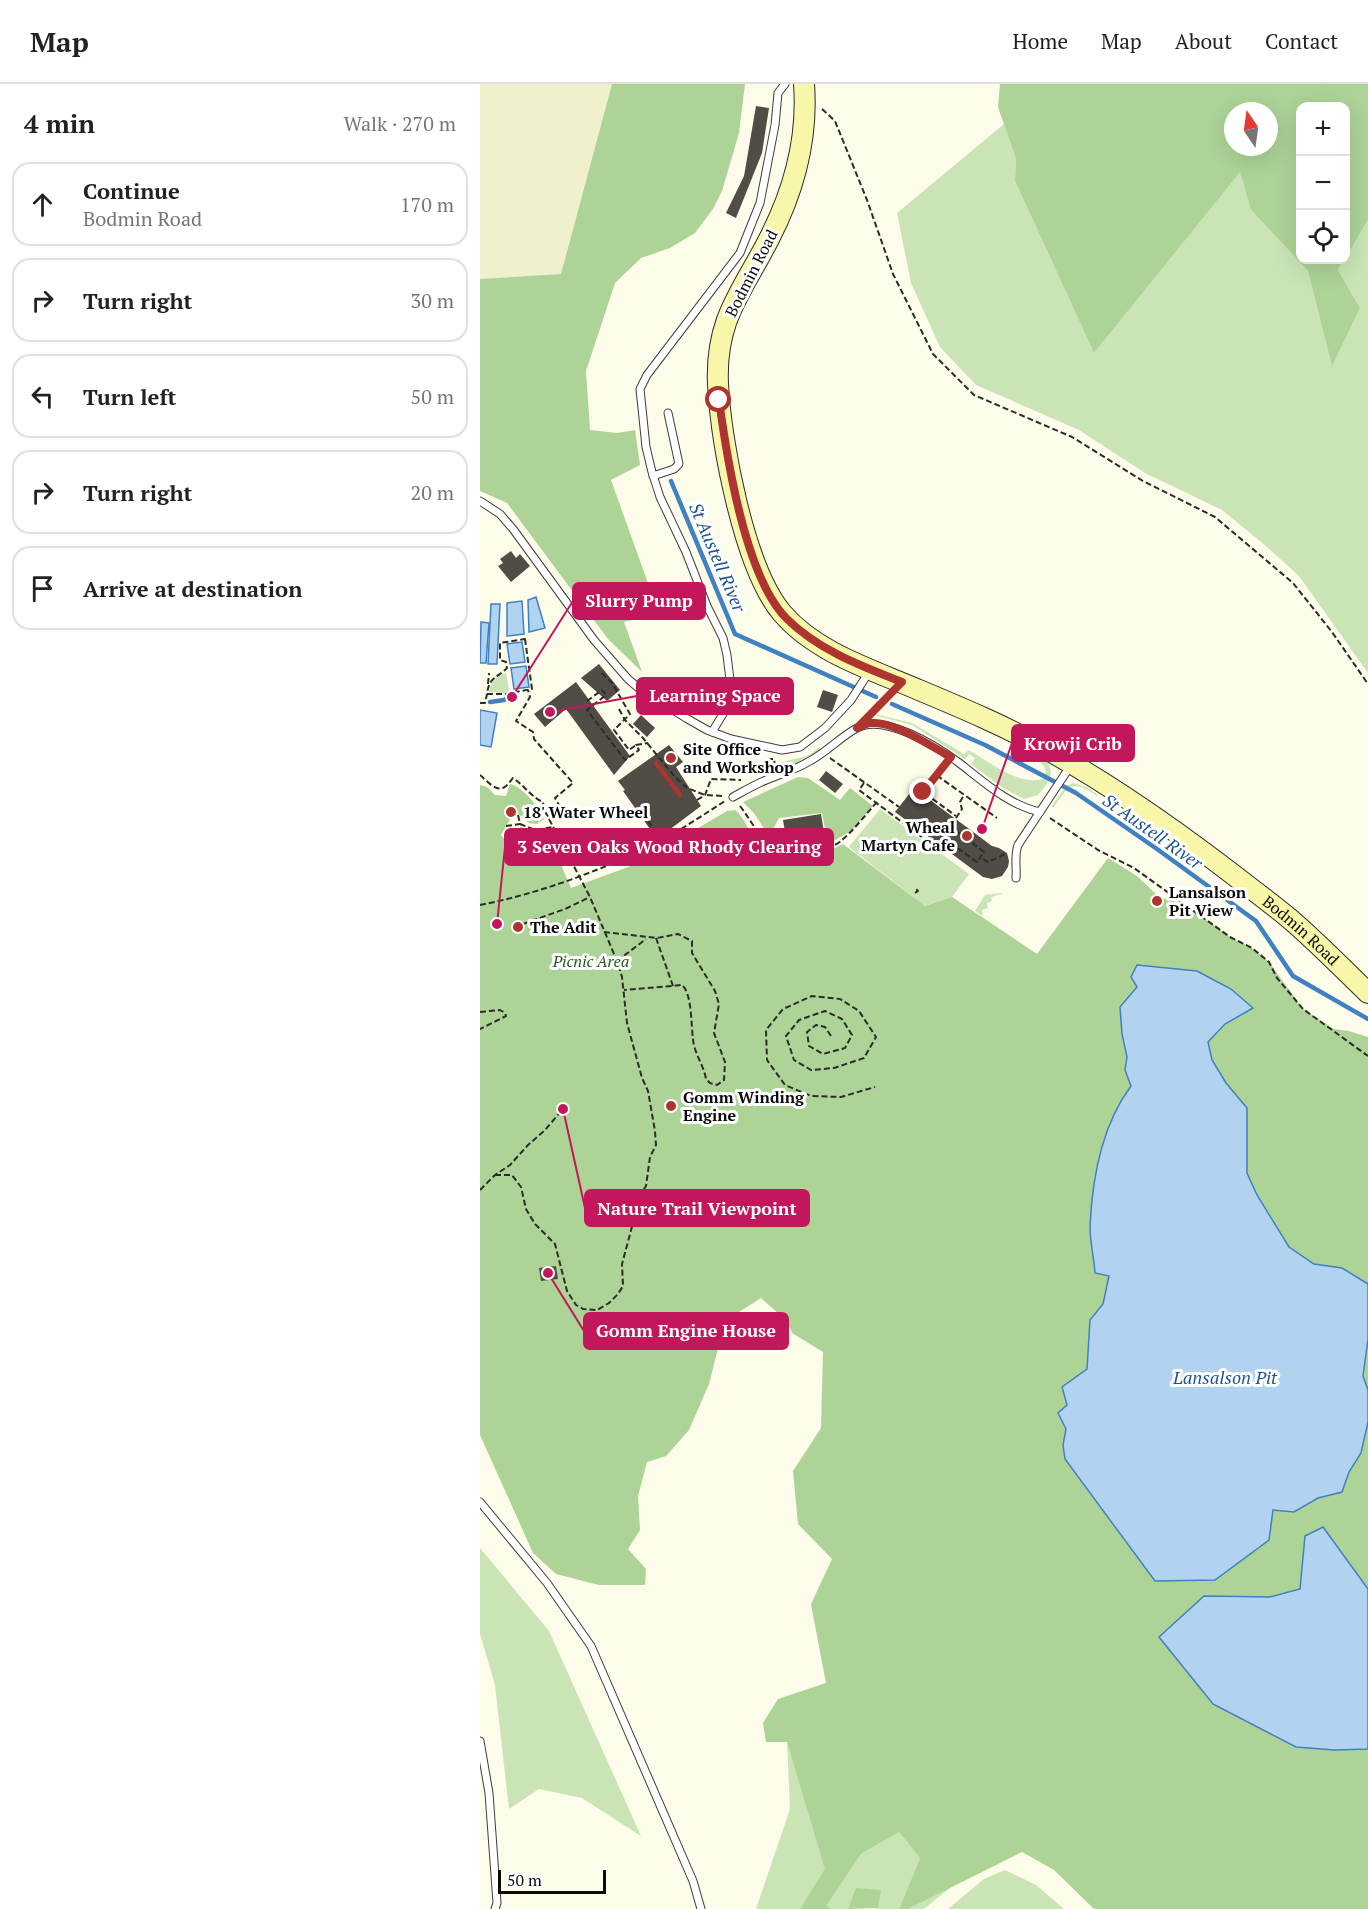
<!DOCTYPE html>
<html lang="en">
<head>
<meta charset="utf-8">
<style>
	:root { --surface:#fff; --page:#f6f6f6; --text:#222; --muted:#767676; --line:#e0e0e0 }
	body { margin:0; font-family:"PT Serif",serif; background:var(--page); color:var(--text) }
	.controls { position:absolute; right:18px; top:18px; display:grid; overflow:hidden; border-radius:12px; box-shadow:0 6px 24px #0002 }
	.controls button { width:54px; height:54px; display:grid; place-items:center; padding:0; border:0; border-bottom:2px solid var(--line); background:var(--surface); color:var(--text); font:30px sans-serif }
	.compass { position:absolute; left:744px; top:18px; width:54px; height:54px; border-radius:50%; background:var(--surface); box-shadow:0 6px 24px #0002; rotate:347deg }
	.scale { position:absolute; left:18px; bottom:15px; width:108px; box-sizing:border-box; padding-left:6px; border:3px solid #0a0a0a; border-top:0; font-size:16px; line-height:21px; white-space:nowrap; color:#0a0a0a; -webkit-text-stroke:4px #fff; paint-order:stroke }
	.stop { position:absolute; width:18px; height:18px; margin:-14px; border:4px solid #ad342f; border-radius:50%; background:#fff }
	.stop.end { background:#ad342f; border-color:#fff; box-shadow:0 2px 6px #0008 }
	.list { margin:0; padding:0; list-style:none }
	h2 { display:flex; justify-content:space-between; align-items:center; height:78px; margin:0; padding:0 24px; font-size:26px }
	h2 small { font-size:20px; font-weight:400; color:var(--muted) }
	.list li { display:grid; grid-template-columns:39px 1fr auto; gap:18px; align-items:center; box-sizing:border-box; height:84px; margin:0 12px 12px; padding:0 12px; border:2px solid var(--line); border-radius:18px }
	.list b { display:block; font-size:22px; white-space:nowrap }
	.list p { margin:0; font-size:20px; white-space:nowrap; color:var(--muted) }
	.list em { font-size:20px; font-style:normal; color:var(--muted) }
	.icon { flex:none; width:33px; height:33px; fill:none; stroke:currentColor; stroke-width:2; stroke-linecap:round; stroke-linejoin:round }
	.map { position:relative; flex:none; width:888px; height:1825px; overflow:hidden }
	header { display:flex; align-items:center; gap:36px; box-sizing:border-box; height:84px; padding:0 30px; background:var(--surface); border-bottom:2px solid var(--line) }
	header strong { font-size:28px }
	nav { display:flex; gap:33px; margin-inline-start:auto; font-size:21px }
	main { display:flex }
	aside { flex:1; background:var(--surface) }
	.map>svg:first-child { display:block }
	.farmland { fill:#f0f0cc }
	.green { fill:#cae4b6 }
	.forest { fill:#add397; fill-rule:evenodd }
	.water { fill:#b2d3f0; stroke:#3f81c1; stroke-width:1.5 }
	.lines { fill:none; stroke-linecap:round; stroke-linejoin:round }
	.stream { stroke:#3f81c1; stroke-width:4.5 }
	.building { fill:#524c47 }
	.service-casing { stroke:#3d3d3d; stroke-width:9 }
	.secondary-casing { stroke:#2c2c2c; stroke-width:22 }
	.path { stroke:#2c2c2c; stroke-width:2; stroke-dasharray:6 3; stroke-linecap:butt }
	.service { stroke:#fff; stroke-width:7 }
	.secondary { stroke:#f8f7a9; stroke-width:20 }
	.rail { stroke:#ad342f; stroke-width:4.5 }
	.route { stroke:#ad342f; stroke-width:8 }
	.poi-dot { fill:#ad342f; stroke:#fff; stroke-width:2 }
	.labels { text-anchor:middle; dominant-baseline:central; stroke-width:6; stroke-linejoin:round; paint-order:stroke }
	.street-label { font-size:16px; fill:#0a0a0a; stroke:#fff }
	.poi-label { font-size:16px; font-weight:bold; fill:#0a0a0a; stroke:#fff; text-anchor:start }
	.park-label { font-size:16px; font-style:italic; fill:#285b21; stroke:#fff }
	.water-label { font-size:18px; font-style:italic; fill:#1f5490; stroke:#fff }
	.leader { fill:none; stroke:#c2185b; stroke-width:2 }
	.callout-dot { fill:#c2185b; stroke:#fff; stroke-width:2 }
	.callout { fill:#c2185b; stroke:#c2185b; stroke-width:2 }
	.callout-label { font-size:18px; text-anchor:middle; font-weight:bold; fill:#fff }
</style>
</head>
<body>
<header>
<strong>Map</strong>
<nav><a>Home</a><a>Map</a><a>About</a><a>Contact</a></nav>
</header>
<main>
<aside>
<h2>4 min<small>Walk · 270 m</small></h2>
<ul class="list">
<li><svg class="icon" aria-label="ahead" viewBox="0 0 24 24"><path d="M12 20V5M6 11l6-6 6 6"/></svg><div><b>Continue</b><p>Bodmin Road</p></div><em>170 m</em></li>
<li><svg class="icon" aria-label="right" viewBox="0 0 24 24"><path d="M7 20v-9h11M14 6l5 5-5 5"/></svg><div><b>Turn right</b></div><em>30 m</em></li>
<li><svg class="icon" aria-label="left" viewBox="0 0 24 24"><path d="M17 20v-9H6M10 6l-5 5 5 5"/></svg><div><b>Turn left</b></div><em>50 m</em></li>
<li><svg class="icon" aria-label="right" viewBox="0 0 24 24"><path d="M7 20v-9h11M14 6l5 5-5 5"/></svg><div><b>Turn right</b></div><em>20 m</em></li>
<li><svg class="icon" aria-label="arrive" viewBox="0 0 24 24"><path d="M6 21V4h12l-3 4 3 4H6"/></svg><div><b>Arrive at destination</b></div></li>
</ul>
</aside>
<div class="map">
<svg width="888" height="1825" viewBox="0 0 888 1825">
	<rect width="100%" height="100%" fill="#fdfbe9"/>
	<path class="farmland" d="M0,0h132l-51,190 -81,5z"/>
	<g class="green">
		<path d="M524,40l12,35 -1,22 79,172 146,-182 11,39 57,61 24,94 28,-57 -22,-38 30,-50v453l-69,-97 -33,-30 -44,-36 -77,-37 -66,-43 -103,-45 -36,-38 -29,-64 -14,-70z"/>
		<path d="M26,589l3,18 -5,2 -15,-1c1,-9 7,-17 17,-19z"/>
		<path d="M395,630l37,9 52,31 5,-4c20,12 50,36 73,29l4,-7 -2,-6 -13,-16c24,14 26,24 7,45l-14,4 -21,-11 -32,-24 4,-6 -6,-4 -4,5 -53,-34 -38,-10z"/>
		<path d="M340,663v5l-31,16h-3l-4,-6 4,-1 22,-5z"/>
		<path d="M594,699l12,4 12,8 -1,1c-24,-16 -28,-12 -43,11h-3l15,-21z"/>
		<path d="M400,725l89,65 -17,23 -27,9 -76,-59z"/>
		<path d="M521,809h3l-13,4 1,4 -5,2 1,5 -6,2 1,6 -8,-5 10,-16z"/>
		<path d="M0,1464l69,83 92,205 -59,-38 -43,-9 -30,20 -14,-124 -15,-51z"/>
		<path d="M307,1657l39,129 -26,39h-44l34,-100z"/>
		<path d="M419,1748l21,26 -21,51h-23l2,-2 -21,-19 -9,21h-17l-4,-4 34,-51z"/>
		<path d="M525,1786l31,15 28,24h-116l36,-30z"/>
		<path d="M471,1803l-27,22h-16z"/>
	</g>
	<g class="forest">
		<path d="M132,0h133l-6,49 -17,58 -9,18 -18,24 -25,15 -29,10 -26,25 -29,88 4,59 27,3 18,-3 5,35 -29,15 48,134 -35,8 18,50 -34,-33 -101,-136 -27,-12v-212l81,-5z"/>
		<path d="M520,0h368v136l-22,37v-151h-46v154h44l-6,10 22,38 -28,58 -24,-95 -57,-61 -11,-38 -146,181 -79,-172 1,-22 -18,-52zM753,27h36v36h-36z"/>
		<path d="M318,693l10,1 32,22 10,-12 23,18 -22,25 -23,13 -6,-31 -43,5 -6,11 -6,4 -13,-20 -11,-11z"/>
		<path d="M30,700c13,3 29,23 34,35l-7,5 -8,-1 -14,-12 -14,24 12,15 38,-9 20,47 68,-25 88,-52 8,-1c9,7 12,18 19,27 21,31 60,21 89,7l82,62 27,-9 85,57 71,-96 29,18 22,21 25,7 46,33 22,11 17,14 34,47 31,20 15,2 19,6v247l-26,-16 -28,-4 -25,-17 -31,-49 -11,-25v-65l-21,-25 -14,-23 -4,-18 17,-18 28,-16 -22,-19 -34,-18 -60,-6v22l-17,20 2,27 5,23 -2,13 6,16c-30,39 -39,93 -41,141 0,15 4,31 5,46l14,2 -6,29 -13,16 -3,49 -11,8 -9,28 -9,8 8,16 -3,16 2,14 90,122 60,-1 58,-70 21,2 24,-14 24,-6 7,-20 12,-19 7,-31v487h-274l-40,-39 -32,-18 -114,57h-9l21,-51 -21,-26 -38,22 -34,51 4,4h-31l25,-40 -38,-127h-21l-3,-19 15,-24 48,-16 -15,-79 21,-45 -34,-35 -5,-53 28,-43 2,-76 -31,-19 -5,-12 -26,-23 -36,23 -16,63 -20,46 -23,26 -19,6 -9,34 2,34 -12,19 18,20 -1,16h-46l-43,-11 -23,-21 -53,-118v-650l7,2 8,8 11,1z"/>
		<path d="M888,1255v51l-5,-13z"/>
		<path d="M376,1804l25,2 -3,18 -30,1z"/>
	</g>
	<g class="water">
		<path d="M56,513l9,31 -16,4 -1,-32z"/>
		<path d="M42,517l2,33 -17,2v-33z"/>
		<path d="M11,520h9l-3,60h-9z"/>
		<path d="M1,538l8,1 -3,40h-6z"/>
		<path d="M42,558l3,20 -15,2 -3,-20z"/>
		<path d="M46,582l3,21 -15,2 -3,-21z"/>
		<path d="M0,626l17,3 -6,34 -11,-2z"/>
		<path d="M657,881l60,6 34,18 22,19 -28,16 -17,18 4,18 14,23 21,25v65l10,22 32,52 25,17 28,4 26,16v55l-5,37 5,14v32l-7,31 -12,19 -7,20 -24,6 -24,14 -21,-2 -4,30 -54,40 -60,1 -90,-122 -2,-14 3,-16 -8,-16 9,-8 -5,-18 25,-18 3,-49 13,-16 6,-28 -14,-3c-1,-15 -5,-31 -5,-46 2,-48 12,-102 41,-141l-6,-16 2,-13 -5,-23 -2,-27 17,-20 -6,-10z"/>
		<path d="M843,1443l45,62v160l-34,1 -38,-3 -83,-43 -54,-67 45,-41 66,1 30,-8 5,-53z"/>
	</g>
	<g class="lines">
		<g class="stream">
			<path d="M191,397l64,153 141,63"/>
			<path d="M10,618l14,-2 7,-4"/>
			<path d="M412,620l93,41 91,48 81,56 99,72 37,55 75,43"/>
		</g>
	</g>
	<g class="building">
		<path d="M276,22l13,2 -7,45 -26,65 -10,-5 18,-37z"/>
		<path d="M31,467l5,7 4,-4 10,12 -19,16 -13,-16 5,-3 -3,-4z"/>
		<path d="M119,580l21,26 -13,11 -26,-23z"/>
		<path d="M96,598l54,74 -16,19 -48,-66 -21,18 -11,-13z"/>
		<path d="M343,606l15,5 -6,17 -15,-5z"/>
		<path d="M161,631l14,13 -8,9 -14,-13z"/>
		<path d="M189,661l14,17 -7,5 25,39 -44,33 -34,-48 2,-1 -7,-9z"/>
		<path d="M346,687l17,13 -8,9 -16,-13z"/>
		<path d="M434,704l78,58 7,2 8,5 2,8 -1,6 -6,9 -10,3 -9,-2 -88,-65z"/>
		<path d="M341,730l4,24 -38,6 -4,-24z"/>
		<path d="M76,1182l2,13 -17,2 -2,-13z"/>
	</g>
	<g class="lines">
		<g class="service-casing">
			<g id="service">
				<path d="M173,392l21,-7 5,-5 -11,-51"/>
				<path d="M0,417l20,13 13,15 81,111 34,39 14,12 44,27 21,12 24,9 51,11 18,-3 25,-19 26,-28 18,-28"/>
				<path d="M232,648l11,-18 6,-16 1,-18 -3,-25 -4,-17 -16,-32 -21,-54 -26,-55 -8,-25 -6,-25 -6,-58 7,-14 93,-122 20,-50 15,-78 3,-32 7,-9"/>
				<path d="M253,713c11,-6 21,-12 33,-17 14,-6 29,-10 42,-18 18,-9 32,-25 49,-34 27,-15 79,18 101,34 25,19 50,43 82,50"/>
				<path d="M536,794c1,-11 -2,-22 2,-33l53,-80"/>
				<path d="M0,1418l67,81 44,63 102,235 8,28"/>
				<path d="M0,1657l9,52 8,110 -2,6"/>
			</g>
		</g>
		<g class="secondary-casing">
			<g id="secondary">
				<path id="s1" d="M324,0c4,53 -10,106 -34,153 -27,54 -55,81 -52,147 3,59 26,184 64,229 34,40 91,57 137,77 43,18 86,36 127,59 67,37 128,80 189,127 18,14 37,28 55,43 27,23 52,49 78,74"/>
			</g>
		</g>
		<g class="path">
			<path d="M342,25l13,12 32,79 26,74 40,80 41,41 98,42 71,44 72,36 78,66 39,49 36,52"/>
			<path d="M45,555l7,50 -27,5h-18c2,-17 10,-16 20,-26l-1,-6 -6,-2v-17z"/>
			<path d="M122,589l10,10 18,31 -16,16 15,20 7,-5"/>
			<path d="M8,600l1,-11"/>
			<path d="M107,617l15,-11 4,5 -19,15 38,50 14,-10 -3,-5 12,-2"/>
			<path d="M0,619h5l2,-9"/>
			<path d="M139,625l6,11 18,18 32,39 12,11 18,7 19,1"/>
			<path d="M390,631l19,-20"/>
			<path d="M350,674l69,49"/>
			<path d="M287,675h7l1,8"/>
			<path d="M464,682l-21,26 33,24"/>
			<path d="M465,683l-6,10 58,41"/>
			<path d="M0,691c6,5 17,19 26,11 3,-2 4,-5 7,-8 12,8 18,19 30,24l1,8 5,8"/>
			<path d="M384,699l-5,7 83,62 7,-10 28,20 7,-10 -34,-26 4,-5"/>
			<path d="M217,716l8,-5 6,-16 30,1"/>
			<path d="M260,722c11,14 17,29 32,40 15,12 56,7 70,-6 13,-11 24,-26 35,-38"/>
			<path d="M38,731l2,9 15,6 18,-3"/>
			<path d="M476,734l6,-9 -2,-7 4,-7"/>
			<path d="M570,734l48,32 36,18 96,69 22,11 17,14 8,16 26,31 65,47"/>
			<path d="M168,737l6,8"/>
			<path d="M26,742l14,-2 1,5 8,12"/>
			<path d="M173,759l-4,-6 5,-3"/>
			<path d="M503,775l5,3 19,-9"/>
			<path d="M435,809l3,-2 -2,-2"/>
			<path d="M0,821c61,-12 123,-35 178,-63 23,-12 45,-27 67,-41"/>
			<path d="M43,840l42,-15 25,-12"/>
			<path d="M124,848l53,6 21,-4 14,7v12l23,38 4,13 -5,29 11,29 -1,18 -7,5 -7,-2 -4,-4c-2,-13 -12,-26 -13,-40 -2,-14 -1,-46 -11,-54l-58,5"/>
			<path d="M176,854l17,48"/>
			<path d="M137,877l29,-22"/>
			<path d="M0,928l20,-2 5,3 1,3 -26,13"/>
			<path d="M351,952l-6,-9 -9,-2 -9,7 2,14 14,8 22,-6 7,-13 -10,-16 -17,-8 -26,9 -13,16 8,24 17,10 23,-2 30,-10 12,-21 -17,-26 -19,-12 -28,-3 -29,13 -17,21 1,30 18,25 26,11 30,1 34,-10"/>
			<path d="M15,1091h17l9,12 5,22 9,15 20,20 12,47 9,14 7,4 14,1 12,-7 9,-9 5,-8 -1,-22 19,-71 5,-7 4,-29 6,-12 -1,-14 -7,-40 -6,-13 -15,-55 -5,-46 -5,-16 -27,-64 -41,-78 14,-7 -8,-14 18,-15 -39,-44 -1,-7 -17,-11 14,-24 -2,-7"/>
			<path d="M0,1106l15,-15 15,-10 18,-20 17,-15 18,-21"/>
		</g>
		<use href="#service" class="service"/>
		<use href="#secondary" class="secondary"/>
		<path class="rail" d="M176,679l24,32"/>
	</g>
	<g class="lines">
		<path class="route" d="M239,316c8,59 26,176 67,218 32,32 75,48 116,64l-45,46c5,-2 10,-5 14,-5 24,-2 59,23 80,34l-28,35"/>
	</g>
	<g class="poi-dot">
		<circle cx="191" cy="674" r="6"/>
		<circle cx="31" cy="728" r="6"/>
		<circle cx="487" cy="752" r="6"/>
		<circle cx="677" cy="817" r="6"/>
		<circle cx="38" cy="843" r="6"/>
		<circle cx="191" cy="1022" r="6"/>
	</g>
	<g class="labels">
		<g class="street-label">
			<text transform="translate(271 189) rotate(-63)">Bodmin Road</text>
			<text stroke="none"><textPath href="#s1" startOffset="1170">Bodmin Road</textPath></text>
		</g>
		<g class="poi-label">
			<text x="203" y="665">Site Office<tspan x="203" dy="18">and Workshop</tspan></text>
			<text x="43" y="728">18' Water Wheel</text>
			<text x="475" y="743" text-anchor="end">Wheal<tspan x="475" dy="18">Martyn Cafe</tspan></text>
			<text x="689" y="808">Lansalson<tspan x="689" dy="18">Pit View</tspan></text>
			<text x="50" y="843">The Adit</text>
			<text x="203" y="1013">Gomm Winding<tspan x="203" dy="18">Engine</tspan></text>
		</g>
		<g class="park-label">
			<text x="111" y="877">Picnic Area</text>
		</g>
		<g class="water-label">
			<text transform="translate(238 473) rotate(67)">St Austell River</text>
			<text transform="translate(673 747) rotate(35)">St Austell River</text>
			<text x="745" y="1293">Lansalson Pit</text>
		</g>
	</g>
	<path class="leader" d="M32 613L93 517M70 628L157 612M502 745L532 659M17 840L25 763M83 1025L105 1124M68 1189L104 1247"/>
	<g class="callout-dot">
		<circle cx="32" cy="613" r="6"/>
		<circle cx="70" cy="628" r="6"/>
		<circle cx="502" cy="745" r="6"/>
		<circle cx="17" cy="840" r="6"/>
		<circle cx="83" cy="1025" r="6"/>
		<circle cx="68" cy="1189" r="6"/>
	</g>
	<g class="callout">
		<rect x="93" y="499" width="132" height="36" rx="6"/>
		<rect x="157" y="594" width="156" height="36" rx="6"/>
		<rect x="532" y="641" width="122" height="36" rx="6"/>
		<rect x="25" y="745" width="328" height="36" rx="6"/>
		<rect x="105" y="1106" width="224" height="36" rx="6"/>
		<rect x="104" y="1229" width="204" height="36" rx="6"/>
	</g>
	<g class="callout-label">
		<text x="159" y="523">Slurry Pump</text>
		<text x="235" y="618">Learning Space</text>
		<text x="593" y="666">Krowji Crib</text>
		<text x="189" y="769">3 Seven Oaks Wood Rhody Clearing</text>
		<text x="217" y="1131">Nature Trail Viewpoint</text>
		<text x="206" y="1253">Gomm Engine House</text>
	</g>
</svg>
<div class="controls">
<button>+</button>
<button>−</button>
<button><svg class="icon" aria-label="locate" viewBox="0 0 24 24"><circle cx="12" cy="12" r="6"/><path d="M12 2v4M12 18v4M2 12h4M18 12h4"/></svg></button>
</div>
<svg class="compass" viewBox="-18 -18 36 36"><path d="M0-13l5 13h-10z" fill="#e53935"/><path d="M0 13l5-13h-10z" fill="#767676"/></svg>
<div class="scale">50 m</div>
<div class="stop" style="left:239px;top:316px"></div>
<div class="stop end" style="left:443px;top:708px"></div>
</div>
</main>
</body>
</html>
